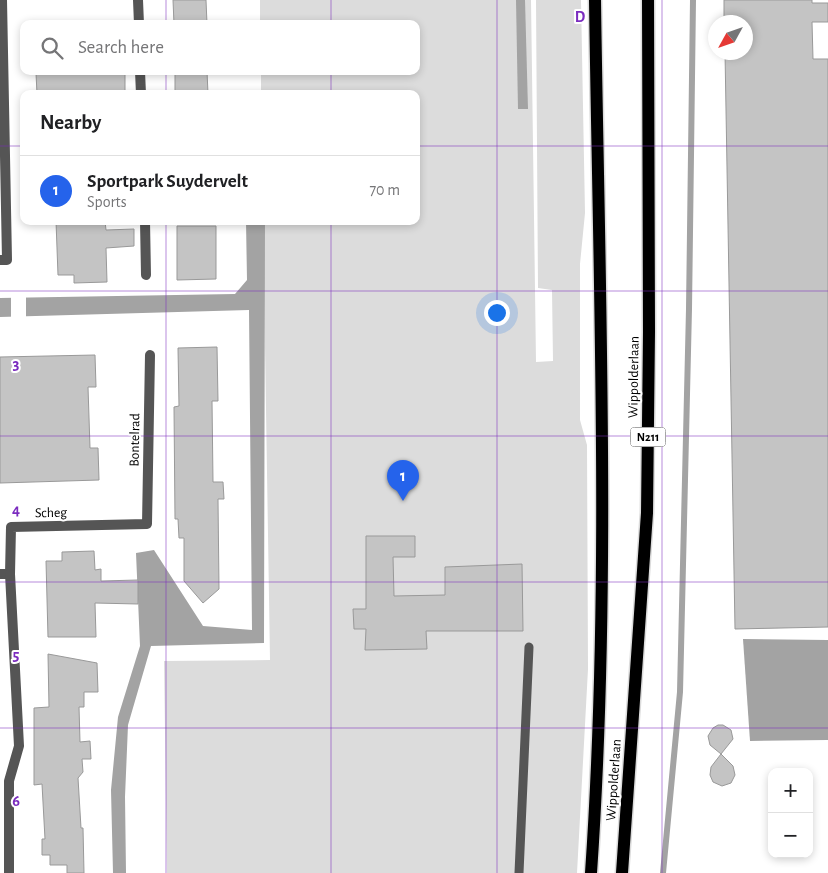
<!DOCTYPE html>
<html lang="en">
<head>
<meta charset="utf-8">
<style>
	:root { --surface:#fff; --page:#f6f6f6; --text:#202124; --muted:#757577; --line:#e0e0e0; --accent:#2563eb }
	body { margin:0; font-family:"Alegreya Sans",sans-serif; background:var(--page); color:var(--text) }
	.controls { position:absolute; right:15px; bottom:15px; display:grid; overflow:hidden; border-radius:10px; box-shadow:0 2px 8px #0003 }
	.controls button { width:45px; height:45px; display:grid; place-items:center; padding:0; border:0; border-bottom:1px solid var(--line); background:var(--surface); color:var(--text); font:25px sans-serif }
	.compass { position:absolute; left:708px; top:15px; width:45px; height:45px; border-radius:50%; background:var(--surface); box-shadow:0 2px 8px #0003; rotate:230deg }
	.you { position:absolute; left:496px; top:312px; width:18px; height:18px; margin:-12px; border:4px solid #fff; border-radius:50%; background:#1a73e8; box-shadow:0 0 0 8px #1a73e833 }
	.badge { display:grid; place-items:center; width:32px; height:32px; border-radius:50%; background:var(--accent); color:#fff; font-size:16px; font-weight:700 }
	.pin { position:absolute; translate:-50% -41px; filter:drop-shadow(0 1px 2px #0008) }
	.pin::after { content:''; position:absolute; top:26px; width:18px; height:15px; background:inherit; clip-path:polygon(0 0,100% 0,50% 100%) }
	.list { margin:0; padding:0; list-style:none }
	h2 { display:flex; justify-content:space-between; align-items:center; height:65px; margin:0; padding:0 20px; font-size:21px }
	h2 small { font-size:16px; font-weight:400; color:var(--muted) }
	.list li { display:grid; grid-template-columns:32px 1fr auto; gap:15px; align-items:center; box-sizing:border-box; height:70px; padding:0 20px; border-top:1px solid var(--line) }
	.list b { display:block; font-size:19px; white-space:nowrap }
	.list p { margin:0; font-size:16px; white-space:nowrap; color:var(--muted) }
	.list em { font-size:16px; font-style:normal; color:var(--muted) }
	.icon { flex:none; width:28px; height:28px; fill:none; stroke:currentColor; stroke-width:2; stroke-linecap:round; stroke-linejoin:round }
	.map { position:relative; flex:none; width:828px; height:873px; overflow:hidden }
	.search { position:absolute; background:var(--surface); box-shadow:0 2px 8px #0003; left:20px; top:20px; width:400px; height:55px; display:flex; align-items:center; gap:12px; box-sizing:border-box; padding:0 18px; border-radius:10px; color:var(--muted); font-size:19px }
	.panel { position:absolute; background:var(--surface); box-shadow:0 2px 8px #0003; left:20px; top:90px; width:400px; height:135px; border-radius:10px }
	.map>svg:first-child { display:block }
	.green { fill:#dcdcdc }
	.water { fill:#a3a3a3 }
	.pier { fill:#fff }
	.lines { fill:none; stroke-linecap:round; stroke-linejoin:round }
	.stream { stroke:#a3a3a3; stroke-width:6 }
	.building { fill:#c4c4c4; stroke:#999 }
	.primary-casing { stroke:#dbdbdb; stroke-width:15 }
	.lane { stroke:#555; stroke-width:9 }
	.street { stroke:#555; stroke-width:10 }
	.primary { stroke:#000; stroke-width:12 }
	.grid { fill:none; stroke:#7b2cbf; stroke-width:1; stroke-opacity:0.55 }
	.labels { text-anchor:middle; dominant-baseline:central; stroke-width:4; stroke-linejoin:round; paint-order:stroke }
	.shield { fill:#fff; stroke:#4c4c4c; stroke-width:1 }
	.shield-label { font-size:12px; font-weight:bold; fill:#000 }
	.street-label { font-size:14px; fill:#000; stroke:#fff }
	.grid-label { font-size:16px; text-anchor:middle; font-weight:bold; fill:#7b2cbf; stroke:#fff; stroke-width:4; stroke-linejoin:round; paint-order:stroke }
</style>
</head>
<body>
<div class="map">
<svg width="828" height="873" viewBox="0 0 828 873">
	<rect width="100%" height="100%" fill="#fff"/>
	<path class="green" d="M260,0h271l5,362 17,-1 -1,-71 -14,-2 -2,-288h45l4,213 -5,51v156l7,25 1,224 -11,204h-410l-3,-212 106,-1 -7,-439h153v-127h-155v-23h155v-47h-156z"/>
	<g class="water">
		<path d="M516,0h9l3,109h-10z"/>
		<path d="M246,221h19l-1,422 -113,3 -23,79 -3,72 1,76h-13l-2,-83 7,-73 22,-71 -4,-93 18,-3 49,76 49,4 -3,-320 -249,7v-19l235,-4 12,-14z"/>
		<path d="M743,639l85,1v100l-78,1z"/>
	</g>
	<rect class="pier" x="11" y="295" width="15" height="24"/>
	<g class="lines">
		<path class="stream" d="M663,873l17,-181 9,-383 4,-309"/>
	</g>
	<g class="building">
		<path d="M173,0h33l1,24h-33z"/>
		<path d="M724,0h88v3h16v19h-16l1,37h15v568l-93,2 -10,-577h21v-30h-22z"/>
		<path d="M105,71h20v23h-88l-1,-21z"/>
		<path d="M175,71h32l1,23h-33z"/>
		<path d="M56,221h49l1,9 28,-1v17l-28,2 1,34 -33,1v-8h-16z"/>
		<path d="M177,226h39v53l-39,1z"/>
		<path d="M217,347l1,54h-6l1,81h10l1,17h-6l1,90 -16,14 -19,-22v-43h-5l-1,-19h-3l-1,-112 5,-1 -1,-58z"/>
		<path d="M95,355l1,32h-8l2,61h8l1,32 -99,3v-126z"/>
		<path d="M366,536h49v21h-22l1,39 51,-1v-28l77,-3 1,67h-97l1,18 -62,1 1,-21h-12l-1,-20h13z"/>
		<path d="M94,551l1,19 6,-1v12l37,-1v24l-43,-1 1,34h-48l-2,-76h16v-9z"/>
		<path d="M48,654l49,9 1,29h-14v15h-5l1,35 10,-1 1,18h-9l1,13 -5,6 3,50h2l1,45h-17v-8h-17v-10h-8v-16h3l-3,-55 -8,1v-77l15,-1z"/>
		<path d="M718,725h5l8,5 2,9 -12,15 12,12 2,9 -4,8 -9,3 -9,-4 -3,-7 1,-8 10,-13 -11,-9 -2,-9 5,-8z"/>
	</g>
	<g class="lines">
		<g class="primary-casing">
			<g id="primary">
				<path d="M591,873c20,-291 8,-582 4,-873"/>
				<path d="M622,873l25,-360 2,-181 -1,-332"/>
			</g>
		</g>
		<path class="lane" d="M519,873l10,-226"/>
		<g class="street">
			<path d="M138,0l1,24"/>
			<path d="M140,71l1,23"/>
			<path d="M145,221l1,54"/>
			<path d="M0,260h7l-5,-260"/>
			<path d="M0,574h10l1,-47 136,-3 3,-169"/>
			<path d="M9,873v-92l10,-35 -9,-172"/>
		</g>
		<use href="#primary" class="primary"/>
	</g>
	<path class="grid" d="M166,0v24M331,0v24M497,0v873M662,0v873M166,71v23M331,71v23M0,146h24M416,146h412M166,221v652M331,221v652M0,291h828M0,436h828M0,582h828M0,728h828"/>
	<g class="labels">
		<rect class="shield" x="630.5" y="427.5" width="35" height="19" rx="4"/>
		<g class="shield-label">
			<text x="648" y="437">N211</text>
		</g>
		<g class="street-label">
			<text transform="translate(634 377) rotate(-89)">Wippolderlaan</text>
			<text transform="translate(135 440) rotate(-89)">Bontelrad</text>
			<text transform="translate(51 513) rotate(-1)">Scheg</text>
			<text transform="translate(614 780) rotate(-86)">Wippolderlaan</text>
		</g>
	</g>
	<g class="grid-label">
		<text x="580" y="22">D</text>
		<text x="16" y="369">3</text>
		<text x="16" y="515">4</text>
		<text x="16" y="660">5</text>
		<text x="16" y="806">6</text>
	</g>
</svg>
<div class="controls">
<button>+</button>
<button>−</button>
</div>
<svg class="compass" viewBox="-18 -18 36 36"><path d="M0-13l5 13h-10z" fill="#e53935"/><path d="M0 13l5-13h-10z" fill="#757577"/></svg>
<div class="you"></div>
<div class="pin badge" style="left:403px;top:501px">1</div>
<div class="search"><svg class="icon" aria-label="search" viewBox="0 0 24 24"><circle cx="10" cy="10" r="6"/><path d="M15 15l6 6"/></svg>Search here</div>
<section class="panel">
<h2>Nearby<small></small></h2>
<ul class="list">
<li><span class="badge">1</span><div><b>Sportpark Suydervelt</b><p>Sports</p></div><em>70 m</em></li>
</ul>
</section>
</div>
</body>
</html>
